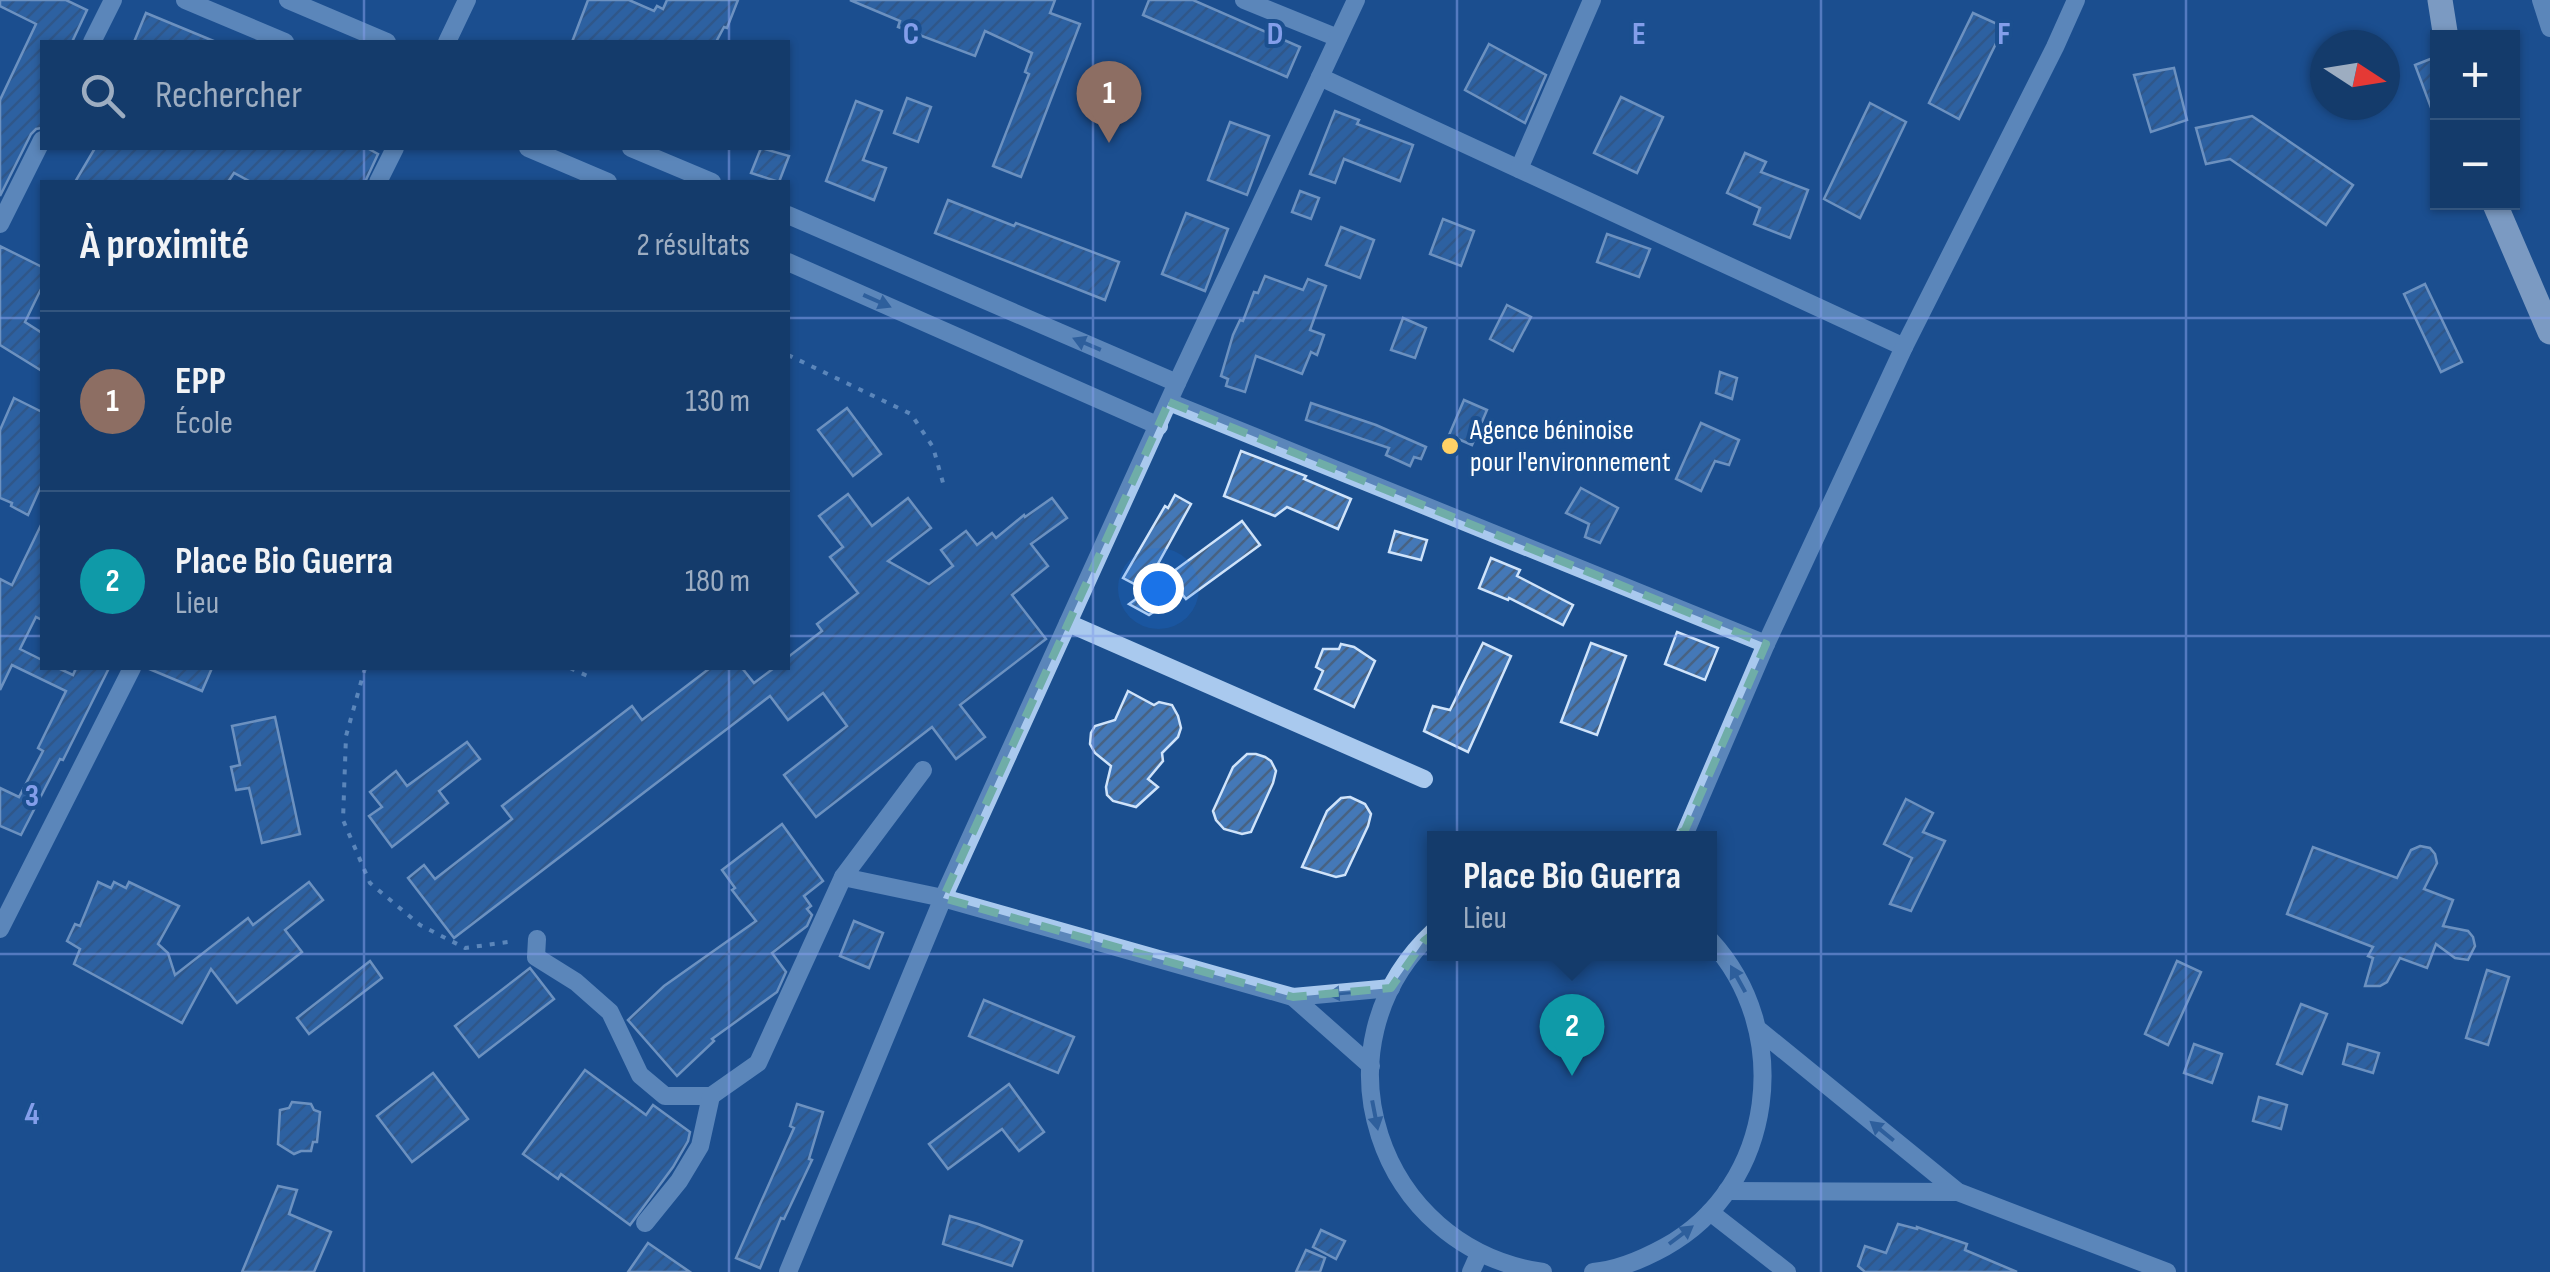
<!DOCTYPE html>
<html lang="fr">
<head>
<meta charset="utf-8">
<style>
	:root { --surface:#143b6b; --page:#1d4271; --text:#f1f3f6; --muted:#9dadc1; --line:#33557e; --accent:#d6ab8b }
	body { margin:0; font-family:"Sofia Sans Condensed",sans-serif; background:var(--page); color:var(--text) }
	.controls { position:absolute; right:30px; top:30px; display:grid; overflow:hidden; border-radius:0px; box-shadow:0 2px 8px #0004 }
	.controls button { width:90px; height:90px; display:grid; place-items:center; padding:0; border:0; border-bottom:2px solid var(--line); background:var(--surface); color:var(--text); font:50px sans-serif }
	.compass { position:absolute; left:2310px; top:30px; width:90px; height:90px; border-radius:50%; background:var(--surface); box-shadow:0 2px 8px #0004; rotate:102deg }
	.you { position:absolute; left:1158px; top:588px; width:35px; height:35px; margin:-25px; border:8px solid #fff; border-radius:50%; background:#1a73e8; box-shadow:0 0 0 15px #1a73e833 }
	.badge { display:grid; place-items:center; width:65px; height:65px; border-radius:50%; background:var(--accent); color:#fff; font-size:32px; font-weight:700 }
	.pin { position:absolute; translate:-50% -82px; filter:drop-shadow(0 2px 5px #0008) }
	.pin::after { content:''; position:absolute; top:52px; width:35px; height:30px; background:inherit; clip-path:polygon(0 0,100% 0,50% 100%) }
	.popup { position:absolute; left:1427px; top:831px; width:290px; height:130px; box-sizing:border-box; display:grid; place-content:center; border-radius:0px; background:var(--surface); filter:drop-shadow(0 2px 8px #0005); font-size:32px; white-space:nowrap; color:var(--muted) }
	.popup b { font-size:38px; color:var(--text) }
	.popup::after { content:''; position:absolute; left:50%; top:100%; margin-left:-20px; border:20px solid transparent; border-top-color:var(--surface) }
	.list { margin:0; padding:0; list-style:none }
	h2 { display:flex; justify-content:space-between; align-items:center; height:130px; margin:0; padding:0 40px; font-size:42px }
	h2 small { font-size:32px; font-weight:400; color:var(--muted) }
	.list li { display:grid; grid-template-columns:65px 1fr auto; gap:30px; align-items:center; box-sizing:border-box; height:180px; padding:0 40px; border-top:2px solid var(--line) }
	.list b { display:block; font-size:38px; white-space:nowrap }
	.list p { margin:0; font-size:32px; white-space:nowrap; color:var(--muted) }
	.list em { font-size:32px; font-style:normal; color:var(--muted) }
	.icon { flex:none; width:55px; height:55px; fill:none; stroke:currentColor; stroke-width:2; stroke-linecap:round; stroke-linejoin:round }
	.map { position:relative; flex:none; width:2550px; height:1272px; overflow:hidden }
	.search { position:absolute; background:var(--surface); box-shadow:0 2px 8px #0004; left:40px; top:40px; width:750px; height:110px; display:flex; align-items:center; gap:25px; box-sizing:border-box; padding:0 35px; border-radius:0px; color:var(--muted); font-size:38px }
	.panel { position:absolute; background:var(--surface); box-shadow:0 2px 8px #0004; left:40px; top:180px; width:750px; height:490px; border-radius:0px }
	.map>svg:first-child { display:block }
	.building { fill:url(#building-hatch); stroke:#cfe3fa; stroke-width:2.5 }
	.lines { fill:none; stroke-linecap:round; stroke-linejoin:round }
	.path { stroke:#a9c9ee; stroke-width:4; stroke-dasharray:5 8; stroke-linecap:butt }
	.minor { stroke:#a9c9ee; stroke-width:18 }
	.major { stroke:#f0f6ff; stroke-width:25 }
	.oneway { fill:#4674ac }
	.marked { fill:none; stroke:#6fada8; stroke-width:8; stroke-dasharray:20 12; stroke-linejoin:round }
	.grid { fill:none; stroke:#839eea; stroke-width:2.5; stroke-opacity:0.55 }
	.poi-dot { fill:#ffd166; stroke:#1b4f8f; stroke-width:4 }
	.labels { text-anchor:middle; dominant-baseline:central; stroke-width:8; stroke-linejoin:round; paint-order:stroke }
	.poi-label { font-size:28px; fill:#fff; stroke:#1b4f8f; text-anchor:start }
	.grid-label { font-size:32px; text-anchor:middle; font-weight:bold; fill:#839eea; stroke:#1b4f8f; stroke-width:8; stroke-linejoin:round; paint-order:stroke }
</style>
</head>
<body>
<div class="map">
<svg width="2550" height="1272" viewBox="0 0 2550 1272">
	<defs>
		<pattern id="building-hatch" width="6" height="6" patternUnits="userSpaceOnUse" patternTransform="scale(2.5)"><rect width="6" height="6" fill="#4478b7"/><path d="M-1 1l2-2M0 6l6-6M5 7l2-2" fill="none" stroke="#486282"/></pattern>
	</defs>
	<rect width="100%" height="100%" fill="#1b4f8f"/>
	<g class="building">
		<path d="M0,0h66l21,10 -15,32h-30v86l-6,1 -5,5 -31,62v-96l36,-76 -36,-18z"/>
		<path d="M588,0h41l25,11 3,-5 6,3 4,-9h71l-11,28 -3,-1 -8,15h-144z"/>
		<path d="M850,0h205l-5,13 30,11 -59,153 -28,-11 36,-92 -4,-2 7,-19 -47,-22 -10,25 -77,-29 2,-6z"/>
		<path d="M1149,0h44l107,47 -13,30 -144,-62z"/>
		<path d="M146,13l70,29h-82z"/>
		<path d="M1973,13l31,14 -45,92 -30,-16z"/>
		<path d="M1489,44l57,31 -21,48 -60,-33z"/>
		<path d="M2433,58l5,14v48l-2,1 -21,-56z"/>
		<path d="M2174,68l13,52 -36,12 -17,-57z"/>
		<path d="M1621,97l42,20 -26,56 -43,-20z"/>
		<path d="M907,98l24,9 -13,35 -24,-9z"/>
		<path d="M856,101l26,10 -19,49 23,8 -12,32 -48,-19z"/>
		<path d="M1870,103l36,19 -46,96 -36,-19z"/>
		<path d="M1335,111l24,9 -2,4 56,21 -13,36 -56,-22 -9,24 -25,-9z"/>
		<path d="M2252,116l101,69 -27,40 -96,-66 -24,5 -10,-36z"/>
		<path d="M1230,122l39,14 -22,59 -39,-15z"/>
		<path d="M95,148h272l11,6 -13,28h-114l-17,-9 -6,9h-153z"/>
		<path d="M761,148l28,8 -10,26 -28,-9z"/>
		<path d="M1745,153l21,9 -5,10 47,18 -18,48 -36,-14 6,-16 -33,-15z"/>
		<path d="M1300,191l19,7 -8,21 -19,-7z"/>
		<path d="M948,200l66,26 2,-3 103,39 -14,38 -170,-67z"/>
		<path d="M1186,213l42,16 -23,62 -43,-17z"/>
		<path d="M1443,219l31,12 -13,35 -31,-12z"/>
		<path d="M1341,227l33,13 -14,38 -34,-13z"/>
		<path d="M1607,234l43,15 -11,28 -42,-15z"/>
		<path d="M0,246l42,21v20l-17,35 17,11v38l-42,-26z"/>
		<path d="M1265,276l38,14 5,-11 18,7 -16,44 14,5 -7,20 -6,-3 -9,22 -46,-18 -11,36 -19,-6 2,-7 -7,-3 12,-41 7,-15 3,1 11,-29 4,1z"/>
		<path d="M2425,284l37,78 -21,10 -37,-78z"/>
		<path d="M1507,305l24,12 -18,34 -23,-12z"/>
		<path d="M1403,318l23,10 -11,30 -24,-8z"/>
		<path d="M1720,372l17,6 -5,21 -16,-6z"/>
		<path d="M14,398l28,14v72l-14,31 -17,-9 1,-3 -12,-5v-68z"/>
		<path d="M1464,400l23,10 -15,35 -23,-10z"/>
		<path d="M1311,403l65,22 50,22 -5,12 -7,-2 -4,9 -24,-11 3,-7 -83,-28z"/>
		<path d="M847,408l34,46 -28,22 -35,-46z"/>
		<path d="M1701,423l38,17 -10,25 -14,-4 -14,30 -25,-12z"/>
		<path d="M1241,451l65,25 -2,3 47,20 -13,30 -51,-22 -12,9 -51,-20z"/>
		<path d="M1581,488l37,20 -18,35 -15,-6 4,-13 -23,-11z"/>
		<path d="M848,494l24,32 36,-28 23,30 -43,33 41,23 24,-18 -12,-16 25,-19 11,14 15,-12 4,5 28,-23 1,2 27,-19 15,20 -36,26 17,22 -36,29 34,44 -86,66 25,32 -29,22 -24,-32 -116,90 -32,-42 63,-49 -24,-33 -35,27 -18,-24 -316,242 -46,-60 16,-13 11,14 77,-60 -10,-13 130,-100 10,14 68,-52h32l12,15 20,-15h14v-11l34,-26 -5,-7 41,-31 -28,-36 13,-10 -24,-31z"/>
		<path d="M1175,495l16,9 -47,85 -21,-11 42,-72 3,2z"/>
		<path d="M1242,521l18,24 -74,54 -5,-6 -32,22 -20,-11z"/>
		<path d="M42,523v97l-6,-3 -16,32 22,11v8h16l15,7 3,-7h33l-46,92 -3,-1 -39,76 -21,-9v-38l19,9 24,-46 -5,-3 28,-57 -54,-26 -12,25v-111l12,6z"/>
		<path d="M1395,531l32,9 -6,20 -32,-8z"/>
		<path d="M1491,558l29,12 -3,6 56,29 -10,20 -54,-27 -1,2 -29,-12z"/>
		<path d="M1677,632l41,16 -13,32 -40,-16z"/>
		<path d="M1483,643l28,13 -43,96 -44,-21 9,-25 17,4z"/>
		<path d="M1591,643l35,13 -29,79 -36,-13z"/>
		<path d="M1341,644l13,3 21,14 -21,46 -39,-18 8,-18 -7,-4 7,-18h16z"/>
		<path d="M147,668h65l-10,23z"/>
		<path d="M1128,691l26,14 5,-3 13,3 6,11 3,12 -3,9 -16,16 1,8 -15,18 10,8 -22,20 -23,-6 -6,-6 -1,-8 5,-21 -16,-13 -5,-9 1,-11 4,-7 20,-6z"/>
		<path d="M275,717l25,117 -38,9 -13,-55 -13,2 -5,-23 9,-2 -8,-39z"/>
		<path d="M467,742l13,17 -41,32 9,12 -56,44 -23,-31 13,-9 -12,-15 26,-21 11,15z"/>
		<path d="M1247,754h9l9,3 6,4 5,10 -3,12 -22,49 -9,2 -18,-5 -8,-9 -3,-9 20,-44z"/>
		<path d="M1350,797l15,7 6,10 -3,12 -23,49 -9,2 -34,-10 25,-56 14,-13z"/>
		<path d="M1906,799l27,14 -10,19 22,9 -34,70 -21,-7 22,-46 -28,-14z"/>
		<path d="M782,824l41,57 -19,15 7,10 -4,3 5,6 -5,11 -35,27 14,19 -9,20 -65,47 2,2 -37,35 -49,-56 36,-34 92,-65 -24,-31 3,-2 -13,-18z"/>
		<path d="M2420,846l10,2 5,6 2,9 -13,26 29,11 -10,26 25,5 5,6 2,9 -7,14 -13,-2 -19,-14 -9,24 -27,-10 -13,24 -7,4h-15l8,-28 -5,-2 5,-9 -86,-33 26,-67 84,31 14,-28z"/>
		<path d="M98,882l13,6 3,-6 12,6 3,-6 50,24 -21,38 10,9 7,22 73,-57 5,7 56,-43 14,18 -38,30 17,22 -65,51 -26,-34 -29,54 -108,-59 6,-15 -13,-8 8,-17 5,2z"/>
		<path d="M854,921l29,12 -14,35 -29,-12z"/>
		<path d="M370,961l12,17 -73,56 -12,-16z"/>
		<path d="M2177,961l24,11 -33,73 -23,-11z"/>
		<path d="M530,968l24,31 -75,58 -24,-31z"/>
		<path d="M2487,970l22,7 -21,68 -22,-7z"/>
		<path d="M984,1000l90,37 -16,36 -89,-37z"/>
		<path d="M2301,1004l26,10 -25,60 -25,-10z"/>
		<path d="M2194,1044l28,10 -10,29 -28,-10z"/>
		<path d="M2348,1044l31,9 -6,20 -30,-9z"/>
		<path d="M585,1070l61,45 7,-10 37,27 -2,9 -15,26 -43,58 -69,-51 -3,5 -35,-25z"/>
		<path d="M433,1073l35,46 -56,43 -35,-46z"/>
		<path d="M1009,1084l35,48 -25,19 -17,-22 -54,40 -19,-25z"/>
		<path d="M2259,1097l28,8 -6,24 -28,-8z"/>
		<path d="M292,1102l19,2 3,6 6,2 -3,30h-4l-2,9h-10l-7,3 -16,-10 2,-34 9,-2z"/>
		<path d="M797,1104l26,8 -14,47 3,1 -28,59 -3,-1 -21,50 -24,-10 58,-130 -4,-2z"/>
		<path d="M278,1186l19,4 -8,24 42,18 -17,40h-72z"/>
		<path d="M950,1216l28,8 44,17 -10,25 -69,-22z"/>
		<path d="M1898,1224l19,5v-2l50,17 -2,6 52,22h-152l-7,-6 7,-20 21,7z"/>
		<path d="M1321,1230l24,11 -9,18 -23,-12z"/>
		<path d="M648,1243l42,29h-62z"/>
		<path d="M1306,1250l19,8 -5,14h-24z"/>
	</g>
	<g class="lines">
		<g class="path">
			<path d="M788,355l123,59 22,33 12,43"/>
			<path d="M365,668l-19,68 -3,84 27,63 50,42 45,23 50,-7"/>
			<path d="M570,668l22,10"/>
		</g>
		<g class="minor">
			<path d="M185,0l100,42"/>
			<path d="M288,0l99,42"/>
			<path d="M1244,0l94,38"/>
			<path d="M2541,0l9,28"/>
			<path d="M92,42l21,-42"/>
			<path d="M447,42l20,-42"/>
			<path d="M1320,77l584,270"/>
			<path d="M528,148l80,34"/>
			<path d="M631,148l81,34"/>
			<path d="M1519,169l73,-169"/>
			<path d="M378,182l17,-34"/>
			<path d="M788,215l389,168"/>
			<path d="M0,224l42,-84"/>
			<path d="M788,262l371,164"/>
			<path d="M1169,402l597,242"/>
			<path d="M1068,623l356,156"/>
			<path d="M1683,838l83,-194 138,-297 151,-300 21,-47"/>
			<path d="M843,877l100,21 350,99 98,-9"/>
			<path d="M0,929l132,-261"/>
			<path d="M1434,931c-124,115 -57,317 109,341"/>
			<path d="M537,939l-1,18 40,25 34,30 30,63 25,21h46l47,-33 85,-186 80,-107"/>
			<path d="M1293,997l78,69"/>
			<path d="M1759,1030l199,162 209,80"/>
			<path d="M1727,1191l231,1"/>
			<path d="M1710,1212l77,60"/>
			<path d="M645,1223l34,-42 21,-35 11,-50"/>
			<path d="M788,1272l155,-374 234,-515 179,-383"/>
			<path d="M1471,1272l8,-18"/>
			<path d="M1593,1272c26,-2 50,-13 72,-25 111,-61 129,-217 45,-307"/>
		</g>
		<g class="major">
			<path d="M2440,0l6,38"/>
			<path d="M2494,202l56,130"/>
		</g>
	</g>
	<defs><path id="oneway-solid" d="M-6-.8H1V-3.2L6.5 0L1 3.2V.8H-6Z" transform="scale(2.5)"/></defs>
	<g class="oneway">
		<use href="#oneway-solid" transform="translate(877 301) rotate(24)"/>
		<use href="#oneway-solid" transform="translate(1087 344) rotate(-157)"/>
		<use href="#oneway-solid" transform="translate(1738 979) rotate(-119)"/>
		<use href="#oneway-solid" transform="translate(1342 993) rotate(175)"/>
		<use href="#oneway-solid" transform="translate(1375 1115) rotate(79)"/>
		<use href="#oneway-solid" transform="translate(1882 1131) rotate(-141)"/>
		<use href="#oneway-solid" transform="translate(1681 1235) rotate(-37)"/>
	</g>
	<path d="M0 0H2550V1272H0ZM1169,402l597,242 -81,186 -55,39 -109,15 -52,22 -45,35 -33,47 -98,9 -350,-99z" fill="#1b4f8f" fill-opacity=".55" fill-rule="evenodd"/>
	<path class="marked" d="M1169,402l597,242 -81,186 -55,39 -109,15 -52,22 -45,35 -33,47 -98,9 -350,-99z"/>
	<path class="grid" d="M364,0v42M729,0v42M1093,0v1272M1457,0v1272M1821,0v1272M2186,0v1272M364,148v34M729,148v34M0,318h42M788,318h1762M0,636h42M788,636h1762M364,668v604M729,668v604M0,954h2550"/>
	<circle class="poi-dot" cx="1450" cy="446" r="10"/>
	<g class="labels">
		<g class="poi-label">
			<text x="1470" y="430">Agence béninoise<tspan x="1470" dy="32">pour l'environnement</tspan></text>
		</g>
	</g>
	<g class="grid-label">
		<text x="911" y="44">C</text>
		<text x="1275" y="44">D</text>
		<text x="1639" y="44">E</text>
		<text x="2004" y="44">F</text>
		<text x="32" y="806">3</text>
		<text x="32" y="1124">4</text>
	</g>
</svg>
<div class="controls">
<button>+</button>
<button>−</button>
</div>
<svg class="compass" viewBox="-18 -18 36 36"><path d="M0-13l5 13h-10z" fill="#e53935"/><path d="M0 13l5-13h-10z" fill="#9dadc1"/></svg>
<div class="you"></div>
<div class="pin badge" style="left:1109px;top:143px;background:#8d6e63">1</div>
<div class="pin badge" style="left:1572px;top:1076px;background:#0f9aa8">2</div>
<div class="popup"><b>Place Bio Guerra</b>Lieu</div>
<div class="search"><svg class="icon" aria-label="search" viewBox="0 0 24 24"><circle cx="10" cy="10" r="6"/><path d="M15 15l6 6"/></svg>Rechercher</div>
<section class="panel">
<h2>À proximité<small>2 résultats</small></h2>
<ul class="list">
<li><span class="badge" style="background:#8d6e63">1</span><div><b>EPP</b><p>École</p></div><em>130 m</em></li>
<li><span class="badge" style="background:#0f9aa8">2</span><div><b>Place Bio Guerra</b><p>Lieu</p></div><em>180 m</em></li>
</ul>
</section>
</div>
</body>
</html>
